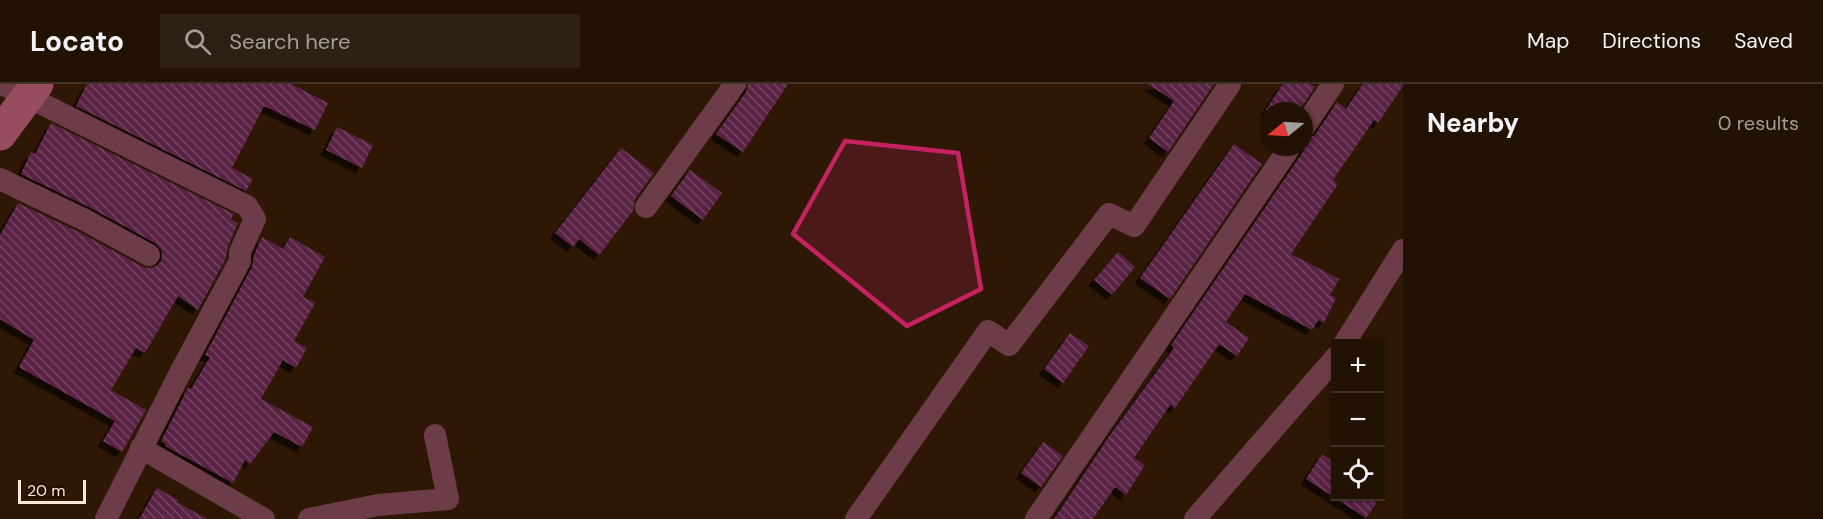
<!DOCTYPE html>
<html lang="en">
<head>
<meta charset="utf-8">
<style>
	:root { --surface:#221204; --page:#2e2013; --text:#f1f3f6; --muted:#a29e9a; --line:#3f3226 }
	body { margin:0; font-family:"DM Sans",sans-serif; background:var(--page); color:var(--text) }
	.controls { position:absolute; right:18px; bottom:18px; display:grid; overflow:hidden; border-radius:0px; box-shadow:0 2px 4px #0004 }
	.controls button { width:54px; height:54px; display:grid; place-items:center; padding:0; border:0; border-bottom:2px solid var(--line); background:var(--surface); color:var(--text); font:30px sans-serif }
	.compass { position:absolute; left:1259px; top:18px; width:54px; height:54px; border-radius:50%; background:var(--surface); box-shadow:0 2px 4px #0004; rotate:252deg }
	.scale { position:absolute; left:18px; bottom:15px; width:68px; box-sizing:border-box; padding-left:6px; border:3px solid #f9e9dd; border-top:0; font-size:16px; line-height:21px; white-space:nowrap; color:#f9e9dd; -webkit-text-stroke:4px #240e00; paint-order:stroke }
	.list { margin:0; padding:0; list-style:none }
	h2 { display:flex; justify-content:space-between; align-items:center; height:78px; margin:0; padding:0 24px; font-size:26px }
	h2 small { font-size:20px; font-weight:400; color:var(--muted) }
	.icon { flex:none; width:33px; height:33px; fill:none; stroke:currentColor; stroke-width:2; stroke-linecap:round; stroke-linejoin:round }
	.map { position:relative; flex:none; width:1403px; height:435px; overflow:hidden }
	header { display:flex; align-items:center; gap:36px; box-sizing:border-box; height:84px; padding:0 30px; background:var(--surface); border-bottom:2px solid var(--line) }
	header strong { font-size:28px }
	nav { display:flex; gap:33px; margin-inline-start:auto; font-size:21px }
	.search { width:420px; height:54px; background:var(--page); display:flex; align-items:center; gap:15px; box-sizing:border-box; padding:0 21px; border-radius:0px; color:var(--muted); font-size:22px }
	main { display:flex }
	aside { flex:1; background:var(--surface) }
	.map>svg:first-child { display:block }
	.building { fill:url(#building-back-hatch); filter:url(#shadow) }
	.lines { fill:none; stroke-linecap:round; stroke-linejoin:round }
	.street { stroke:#6c3d48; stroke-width:22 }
	.secondary { stroke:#974c5f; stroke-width:33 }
	.marked { fill:#c52262; fill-opacity:0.2; stroke:#c52262; stroke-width:4.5; stroke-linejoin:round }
</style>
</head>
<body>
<header>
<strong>Locato</strong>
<div class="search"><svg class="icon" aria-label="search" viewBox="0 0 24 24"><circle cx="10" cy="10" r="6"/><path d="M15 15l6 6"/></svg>Search here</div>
<nav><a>Map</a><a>Directions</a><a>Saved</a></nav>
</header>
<main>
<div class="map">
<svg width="1403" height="435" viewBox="0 0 1403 435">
	<defs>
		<pattern id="building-back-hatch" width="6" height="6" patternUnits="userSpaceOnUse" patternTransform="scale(1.5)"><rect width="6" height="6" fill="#5a2444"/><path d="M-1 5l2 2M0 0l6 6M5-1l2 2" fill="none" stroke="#72445f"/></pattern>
		<filter id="shadow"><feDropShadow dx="-5.5" dy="5.5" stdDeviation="0" flood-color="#0009"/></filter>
	</defs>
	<rect width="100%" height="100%" fill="#2e1805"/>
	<g class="building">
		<path d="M87,0h204l37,19 -13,27 -51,-24 -32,62 21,11 -7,12 -170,-85z"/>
		<path d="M748,0h40l-45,68 -27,-18 30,-42z"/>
		<path d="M1148,0h66l-46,68 -19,-14 25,-37z"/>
		<path d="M1283,0h27l5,3 -16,24h-34z"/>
		<path d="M1363,0h40v2l-25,37 -4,-3 -41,60 5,4 -47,70 48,25 -9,16 6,3 -12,25 -6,-3 -6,10 -67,-36 -19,28 23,16 -12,18 -18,-12 -44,64 -5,-3 -36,53 11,7 -19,30 -11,-8 -22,32h-39l54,-81 66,-90 -3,-3 130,-190 7,-13 -2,-2 9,-5 22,-33 9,7z"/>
		<path d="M51,39l183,91 -3,5 7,4 -10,23 -2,12 -28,52 -20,-14 -33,57 -9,-5 -25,42 35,20 -24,42 -19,-11 12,-20 -96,-54 15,-27 -34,-21v-84l18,-32 61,29 64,35 6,1 6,-1 6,-6 1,-6 -1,-6 -6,-6 -64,-35 -70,-34 10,-22 4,2z"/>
		<path d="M337,43l36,18 -11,23 -36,-18z"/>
		<path d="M1234,60l28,20 -92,135 -30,-21z"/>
		<path d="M621,64l33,25 -19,26 -2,12 -34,44 -20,-16 -6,8 -18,-14z"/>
		<path d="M690,86l32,23 -19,27 -32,-24z"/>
		<path d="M262,153l21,12 7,-12 35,20 -22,40 12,6 -21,38 13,7 -11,20 -13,-8 -22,39 52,28 -11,20 -28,-15 -24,32 -5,-4 -12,23 -68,-37 1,-2 -5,-3 27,-53 3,1 19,-32 -5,-2 47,-88 2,-12z"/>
		<path d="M1118,168l17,15 -23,28 -18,-15z"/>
		<path d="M1070,249l19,13 -26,37 -19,-14z"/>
		<path d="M1043,358l20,14 -22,31 -20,-14z"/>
		<path d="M1322,370l13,9v33h46l-15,22 -60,-39z"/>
		<path d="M157,404l21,12 -1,2 30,17h-68z"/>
	</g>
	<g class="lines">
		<g class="street">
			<path d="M2,0l245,122 8,13 -15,33v9l-59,110 -75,148"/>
			<path d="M1304,43l29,-43"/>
			<path d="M0,95l85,41 64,35"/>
			<path d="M646,123l89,-123"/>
			<path d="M1344,260l59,-94"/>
			<path d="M141,364l123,71"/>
			<path d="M309,435l69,-14 70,-6 -13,-64"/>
			<path d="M856,435l132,-188 21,14 100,-131 25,12 96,-142"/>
			<path d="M1036,435l254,-372"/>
			<path d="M1195,435l141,-162"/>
		</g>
		<path class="secondary" d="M0,50l37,-50"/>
	</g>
	<path class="marked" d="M845,57l113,12 23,136 -74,37 -114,-92z"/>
</svg>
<div class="controls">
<button>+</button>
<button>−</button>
<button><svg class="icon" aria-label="locate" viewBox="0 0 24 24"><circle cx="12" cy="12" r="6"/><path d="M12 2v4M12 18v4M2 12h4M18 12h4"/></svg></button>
</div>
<svg class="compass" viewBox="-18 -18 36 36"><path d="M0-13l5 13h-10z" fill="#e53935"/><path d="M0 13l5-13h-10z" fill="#a29e9a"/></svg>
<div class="scale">20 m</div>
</div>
<aside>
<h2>Nearby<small>0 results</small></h2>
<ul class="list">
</ul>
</aside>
</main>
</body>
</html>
